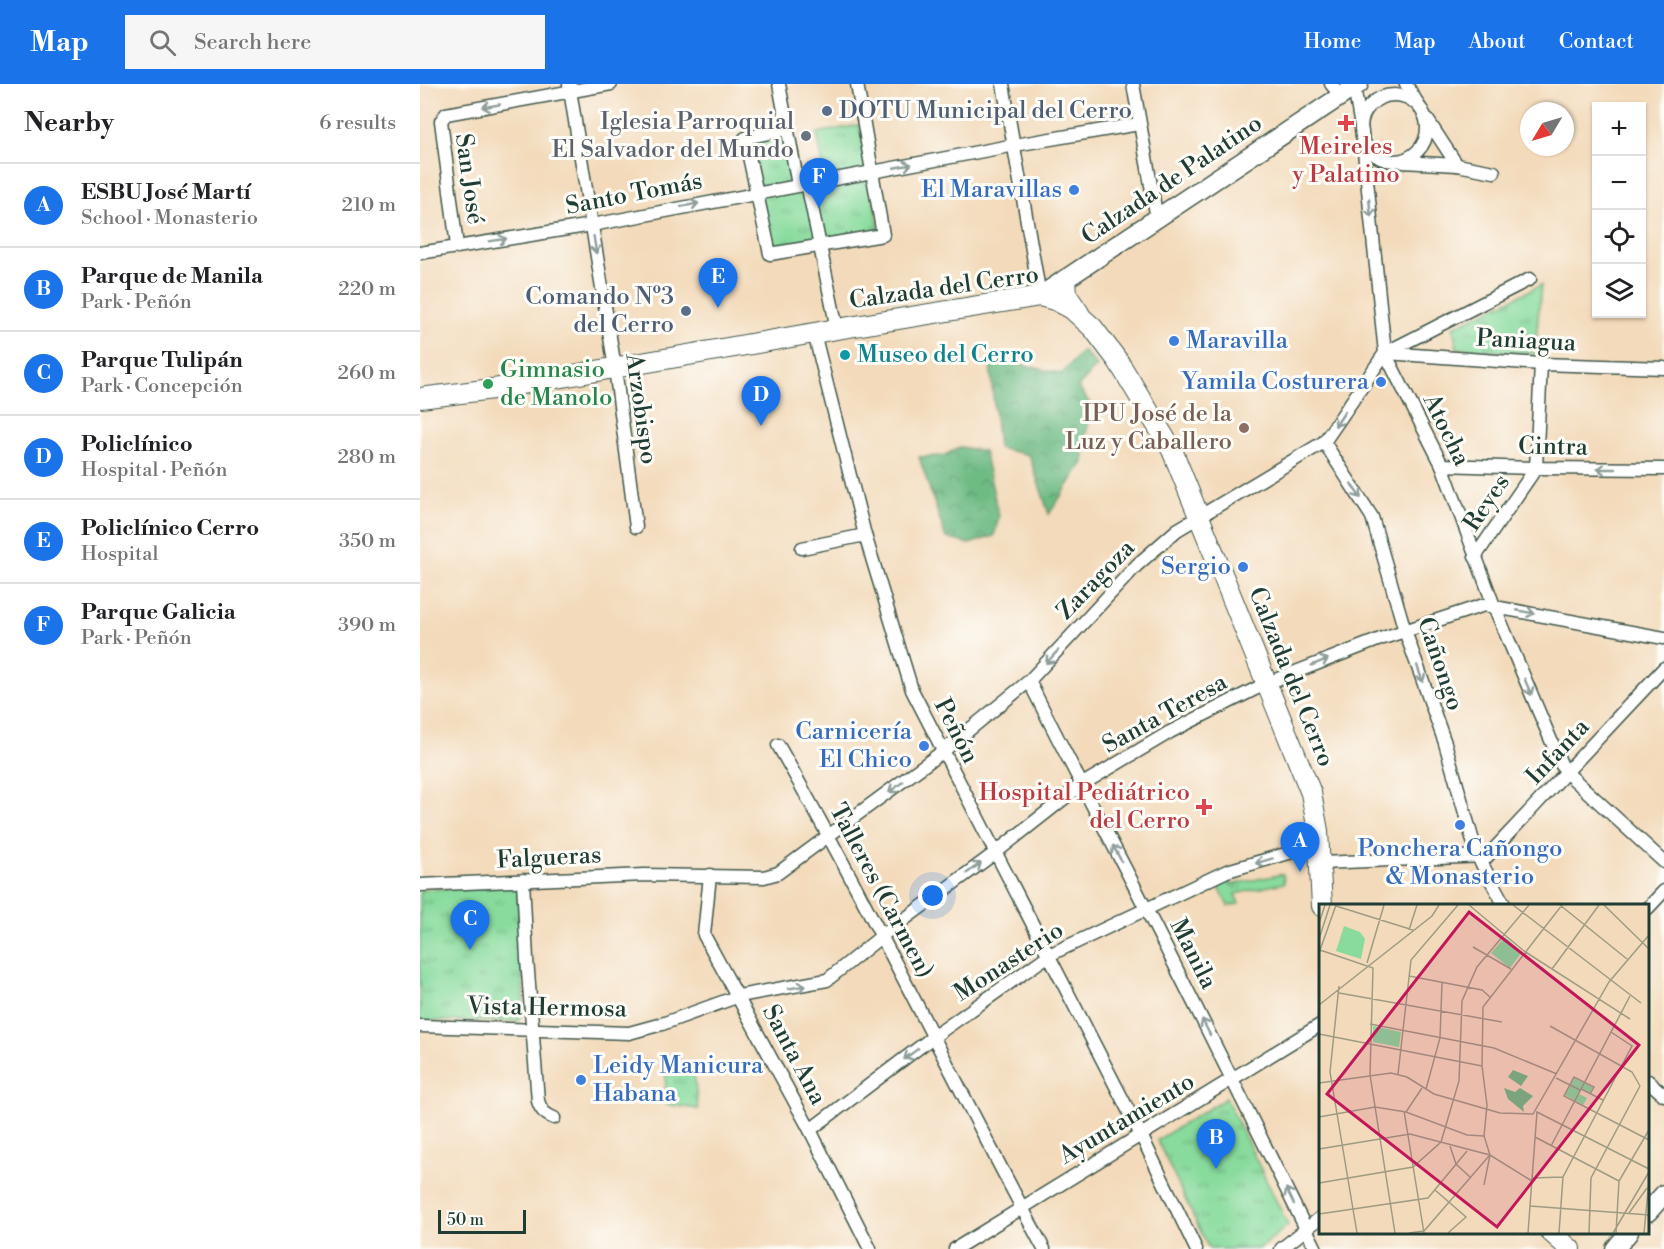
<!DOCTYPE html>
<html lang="en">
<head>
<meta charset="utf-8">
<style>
	:root { --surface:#fff; --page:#f6f6f6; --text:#202124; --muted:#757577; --line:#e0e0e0; --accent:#1a73e8 }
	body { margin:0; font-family:"Libre Bodoni",serif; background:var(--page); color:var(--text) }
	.controls { position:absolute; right:18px; top:18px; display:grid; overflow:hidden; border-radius:0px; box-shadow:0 2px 4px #0004 }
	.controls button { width:54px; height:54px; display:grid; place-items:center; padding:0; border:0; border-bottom:2px solid var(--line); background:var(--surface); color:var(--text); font:30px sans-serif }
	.compass { position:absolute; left:1100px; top:18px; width:54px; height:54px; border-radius:50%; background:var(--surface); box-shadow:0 2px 4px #0004; rotate:232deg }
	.scale { position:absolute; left:18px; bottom:15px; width:88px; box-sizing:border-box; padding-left:6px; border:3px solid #1f3d34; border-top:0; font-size:16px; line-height:21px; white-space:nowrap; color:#1f3d34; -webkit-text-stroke:4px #fdfcf7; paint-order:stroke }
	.you { position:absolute; left:513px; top:812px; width:21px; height:21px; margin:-15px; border:4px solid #fff; border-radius:50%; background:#1a73e8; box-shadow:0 0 0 9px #1a73e833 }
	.badge { display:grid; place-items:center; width:39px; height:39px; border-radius:50%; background:var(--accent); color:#fff; font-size:20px; font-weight:700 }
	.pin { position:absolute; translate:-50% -50px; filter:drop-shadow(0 2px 3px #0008) }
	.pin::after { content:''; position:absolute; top:32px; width:21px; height:18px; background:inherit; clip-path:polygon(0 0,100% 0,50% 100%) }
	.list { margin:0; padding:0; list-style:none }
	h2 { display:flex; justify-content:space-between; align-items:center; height:78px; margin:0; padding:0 24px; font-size:26px }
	h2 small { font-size:20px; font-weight:400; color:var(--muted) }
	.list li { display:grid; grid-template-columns:39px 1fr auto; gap:18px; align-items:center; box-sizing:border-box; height:84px; padding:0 24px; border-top:2px solid var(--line) }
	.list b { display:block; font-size:22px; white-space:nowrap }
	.list p { margin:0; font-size:20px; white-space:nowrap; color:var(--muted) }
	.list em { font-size:20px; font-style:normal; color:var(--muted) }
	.icon { flex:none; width:33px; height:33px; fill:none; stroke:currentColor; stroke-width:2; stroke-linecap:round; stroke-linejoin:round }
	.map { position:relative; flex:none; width:1244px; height:1165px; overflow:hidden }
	header { display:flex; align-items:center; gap:36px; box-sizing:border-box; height:84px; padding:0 30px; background:var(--accent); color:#fff }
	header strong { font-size:28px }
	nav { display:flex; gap:33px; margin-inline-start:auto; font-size:21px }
	.search { width:420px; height:54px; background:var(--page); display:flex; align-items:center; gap:15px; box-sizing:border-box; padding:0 21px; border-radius:0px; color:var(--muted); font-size:22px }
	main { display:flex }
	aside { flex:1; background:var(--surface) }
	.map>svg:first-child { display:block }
	.grass { fill:url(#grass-tufts); stroke:#548c68; stroke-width:1.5 }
	.forest { fill:url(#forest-crowns); stroke:#467c5c; stroke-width:1.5 }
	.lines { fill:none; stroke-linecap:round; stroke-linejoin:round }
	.street-casing { stroke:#3f5548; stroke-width:15 }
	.secondary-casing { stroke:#3f5548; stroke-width:21 }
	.primary-casing { stroke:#3f5548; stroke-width:22 }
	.street { stroke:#fff; stroke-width:12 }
	.secondary { stroke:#fff; stroke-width:18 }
	.primary { stroke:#fff; stroke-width:20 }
	.oneway { stroke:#8f9e9a }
	.service-dot { fill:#5c6f8a; stroke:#fdfcf7; stroke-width:2 }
	.health-dot { fill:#e0444e; stroke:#fdfcf7; stroke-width:2 }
	.worship-dot { fill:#6b7280; stroke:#fdfcf7; stroke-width:2 }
	.shop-dot { fill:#3f7fe0; stroke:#fdfcf7; stroke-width:2 }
	.culture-dot { fill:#0f9aa8; stroke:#fdfcf7; stroke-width:2 }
	.leisure-dot { fill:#2e9e5b; stroke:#fdfcf7; stroke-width:2 }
	.education-dot { fill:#8d6e63; stroke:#fdfcf7; stroke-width:2 }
	.labels { text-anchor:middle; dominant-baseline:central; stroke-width:6; stroke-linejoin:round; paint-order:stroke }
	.service-label { font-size:24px; fill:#4e5e75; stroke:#fdfcf7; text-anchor:start }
	.worship-label { font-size:24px; fill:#5b616d; stroke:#fdfcf7; text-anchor:end }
	.health-label { font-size:24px; fill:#be3a42; stroke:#fdfcf7 }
	.street-label { font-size:24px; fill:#1f3d34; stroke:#fdfcf7 }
	.shop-label { font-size:24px; fill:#366cbe; stroke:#fdfcf7; text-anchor:end }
	.culture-label { font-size:24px; fill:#0d838f; stroke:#fdfcf7; text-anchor:start }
	.leisure-label { font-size:24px; fill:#27864d; stroke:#fdfcf7; text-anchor:start }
	.education-label { font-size:24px; fill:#785e54; stroke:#fdfcf7; text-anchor:end }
	.inset-road { fill:none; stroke:#9e9b84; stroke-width:1.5 }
	.view { fill:#c2185b; fill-opacity:0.15; stroke:#c2185b; stroke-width:3 }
	.inset-edge { fill:none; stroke:#1f3d34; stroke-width:3 }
</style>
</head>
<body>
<header>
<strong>Map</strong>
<div class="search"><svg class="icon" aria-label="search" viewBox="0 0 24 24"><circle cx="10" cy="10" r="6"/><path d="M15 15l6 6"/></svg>Search here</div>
<nav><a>Home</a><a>Map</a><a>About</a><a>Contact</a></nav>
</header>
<main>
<aside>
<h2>Nearby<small>6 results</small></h2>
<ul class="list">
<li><span class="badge">A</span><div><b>ESBU José Martí</b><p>School · Monasterio</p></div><em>210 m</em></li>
<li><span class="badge">B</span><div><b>Parque de Manila</b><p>Park · Peñón</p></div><em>220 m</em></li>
<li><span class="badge">C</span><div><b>Parque Tulipán</b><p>Park · Concepción</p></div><em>260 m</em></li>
<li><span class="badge">D</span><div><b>Policlínico</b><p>Hospital · Peñón</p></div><em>280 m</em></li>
<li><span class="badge">E</span><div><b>Policlínico Cerro</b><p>Hospital</p></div><em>350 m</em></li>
<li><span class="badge">F</span><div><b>Parque Galicia</b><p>Park · Peñón</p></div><em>390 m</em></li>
</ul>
</aside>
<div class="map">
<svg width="1244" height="1165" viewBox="0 0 1244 1165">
	<defs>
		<pattern id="grass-tufts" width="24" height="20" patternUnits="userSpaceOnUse" patternTransform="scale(1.5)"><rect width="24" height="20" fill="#88db9d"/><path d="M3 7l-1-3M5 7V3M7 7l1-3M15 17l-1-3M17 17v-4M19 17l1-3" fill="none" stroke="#6fb381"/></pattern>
		<pattern id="forest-crowns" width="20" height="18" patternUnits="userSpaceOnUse" patternTransform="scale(1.5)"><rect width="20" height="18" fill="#6ebb84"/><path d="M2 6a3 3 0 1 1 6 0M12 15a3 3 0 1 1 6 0" fill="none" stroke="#5a996d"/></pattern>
	</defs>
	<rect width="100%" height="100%" fill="#fdfcf7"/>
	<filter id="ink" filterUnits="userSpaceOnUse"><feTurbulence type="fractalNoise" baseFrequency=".0167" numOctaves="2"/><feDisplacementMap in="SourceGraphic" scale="12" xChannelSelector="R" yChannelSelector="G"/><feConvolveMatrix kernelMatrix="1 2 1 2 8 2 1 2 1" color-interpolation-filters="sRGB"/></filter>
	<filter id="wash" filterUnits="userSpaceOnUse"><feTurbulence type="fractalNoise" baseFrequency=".008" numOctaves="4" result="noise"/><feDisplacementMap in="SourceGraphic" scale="24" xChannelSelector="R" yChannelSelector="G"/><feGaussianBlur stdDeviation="1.35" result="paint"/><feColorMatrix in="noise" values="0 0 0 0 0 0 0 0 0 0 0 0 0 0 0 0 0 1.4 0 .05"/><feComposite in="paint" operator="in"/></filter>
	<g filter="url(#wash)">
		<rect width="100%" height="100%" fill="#f3daba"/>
		<g class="grass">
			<path d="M439,41l21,108 -108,18 -23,-111 35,-7 10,49 31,-5 -8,-44z"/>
			<path d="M1121,201l-6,69 -78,-6 -4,-21z"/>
			<path d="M863,790l1,9 -49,11 4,10 -11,2 -12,-25 11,-5 3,9z"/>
			<path d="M93,801l5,4 6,121 -6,11h-98v-131z"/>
			<path d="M246,979l27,1 5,45 -33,-5z"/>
			<path d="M806,1014l62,127 -29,24h-50l-52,-109z"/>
		</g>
		<g class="forest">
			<path d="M663,266l14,16 -19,21 16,22 -11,32 1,20 -35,53 -20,-59 -31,-7 -8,-84h30l42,10z"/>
			<path d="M540,363l24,4 15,66 -5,19 -25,8 -23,-6 -27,-81 24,-1z"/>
		</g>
	</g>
	<g filter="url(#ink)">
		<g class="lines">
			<g class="street-casing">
				<g id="street">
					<path d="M149,0l46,284 21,159"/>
					<path d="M359,0l19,101"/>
					<path d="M583,0l37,212"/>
					<path d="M713,0l24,135"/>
					<path d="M911,0l10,12"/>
					<path d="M986,0l12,20"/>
					<path d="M934,3l8,45 23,221 57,112 52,141 67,158 6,9 97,89"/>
					<circle cx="974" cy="44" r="33"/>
					<path d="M1007,35l30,46"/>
					<path d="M368,45l-43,9 25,116 113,-19 -26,-151"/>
					<path d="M983,78l54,3 37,7"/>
					<path d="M387,99l30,146"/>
					<path d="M37,162l-16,-125 5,-7 165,-30"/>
					<path d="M0,169l172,-28 423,-80 124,-21"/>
					<path d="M394,249l51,202 47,155 229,445 55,114"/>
					<path d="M966,269l155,11 123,4"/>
					<path d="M904,358l48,75 33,114 40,112 32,112 28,51"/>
					<path d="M1022,381l94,3 128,1"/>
					<path d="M382,464l63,-13"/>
					<path d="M1055,473l61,-89 5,-104"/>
					<path d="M609,597c38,77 79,153 118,230 58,112 113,225 169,338"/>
					<path d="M358,661c94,165 176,337 266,504"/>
					<path d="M901,779l164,-7"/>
					<path d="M1061,779l183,-195"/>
					<path d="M290,791l-6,60 106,195 60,119"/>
					<path d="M103,796l4,79 11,142c3,10 7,13 16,17"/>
					<path d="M0,801l224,-10 120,2 14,-4 164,-121 87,-71 108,-116 40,-35 147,-88 61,-89 145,-74"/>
					<path d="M1228,824l16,-17"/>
					<path d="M0,942l209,7 33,-9 77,-28 88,-16 56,-45 112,-82 86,-68 89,-53 95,-48 118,-46 101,-33 180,33"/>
					<path d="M1228,997l16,14"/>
					<path d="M390,1046l123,-93 116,-82 178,-84 93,-27"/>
					<path d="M535,1165l365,-224"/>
					<path d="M861,1165l39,-31"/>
				</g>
			</g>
			<g class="secondary-casing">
				<g id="secondary">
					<path d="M620,212l319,-212"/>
					<path d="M1228,1128l16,-18"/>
					<path d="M1195,1165l14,-17"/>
				</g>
			</g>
			<g class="primary-casing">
				<g id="primary">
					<path d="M645,196l1,14 13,19"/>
					<path d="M0,314l73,-9 344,-60 203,-33 15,4 17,9 21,19 25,33 54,89 139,343 7,38 4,75"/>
					<path d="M1131,1148l19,17"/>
				</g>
			</g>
			<use href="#street" class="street"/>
			<use href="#secondary" class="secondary"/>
			<use href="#primary" class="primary"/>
		</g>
		<defs><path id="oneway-shaft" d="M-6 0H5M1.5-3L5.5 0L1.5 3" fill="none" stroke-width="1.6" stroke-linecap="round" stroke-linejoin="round" transform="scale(1.5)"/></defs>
		<g class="oneway">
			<use href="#oneway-shaft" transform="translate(71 22) rotate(170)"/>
			<use href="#oneway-shaft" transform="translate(483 82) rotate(-11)"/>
			<use href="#oneway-shaft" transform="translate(270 121) rotate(-11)"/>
			<use href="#oneway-shaft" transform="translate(950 124) rotate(84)"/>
			<use href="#oneway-shaft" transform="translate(78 156) rotate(-9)"/>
			<use href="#oneway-shaft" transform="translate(175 161) rotate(81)"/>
			<use href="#oneway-shaft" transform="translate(920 335) rotate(124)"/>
			<use href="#oneway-shaft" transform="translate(1186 385) rotate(-180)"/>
			<use href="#oneway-shaft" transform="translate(936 407) rotate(57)"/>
			<use href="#oneway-shaft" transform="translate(1106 528) rotate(11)"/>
			<use href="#oneway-shaft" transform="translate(632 573) rotate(133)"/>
			<use href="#oneway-shaft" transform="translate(900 578) rotate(-22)"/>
			<use href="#oneway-shaft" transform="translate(1000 590) rotate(71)"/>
			<use href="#oneway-shaft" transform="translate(1108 603) rotate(67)"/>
			<use href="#oneway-shaft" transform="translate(476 703) rotate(143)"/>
			<use href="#oneway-shaft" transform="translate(697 769) rotate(-118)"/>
			<use href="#oneway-shaft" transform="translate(844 777) rotate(163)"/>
			<use href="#oneway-shaft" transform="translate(554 784) rotate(-36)"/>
			<use href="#oneway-shaft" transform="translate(377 903) rotate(-11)"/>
			<use href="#oneway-shaft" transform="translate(786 943) rotate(-117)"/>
			<use href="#oneway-shaft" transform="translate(491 970) rotate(143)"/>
			<use href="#oneway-shaft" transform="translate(870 1112) rotate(-116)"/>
		</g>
	</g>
	<g class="service-dot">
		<circle cx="407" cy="27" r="6"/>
		<circle cx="266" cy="227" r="6"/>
	</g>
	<g class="health-dot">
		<path d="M923 30h6v6h6v6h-6v6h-6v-6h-6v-6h6z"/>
		<path d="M781 714h6v6h6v6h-6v6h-6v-6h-6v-6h6z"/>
	</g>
	<circle class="worship-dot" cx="386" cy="52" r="6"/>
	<g class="shop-dot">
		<circle cx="654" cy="106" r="6"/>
		<circle cx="754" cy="257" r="6"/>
		<circle cx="961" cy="298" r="6"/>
		<circle cx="823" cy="483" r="6"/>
		<circle cx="504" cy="662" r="6"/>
		<circle cx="1040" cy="741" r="6"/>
		<circle cx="161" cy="996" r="6"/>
	</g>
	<circle class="culture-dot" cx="425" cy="271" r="6"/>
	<circle class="leisure-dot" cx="68" cy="300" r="6"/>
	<circle class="education-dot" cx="824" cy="344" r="6"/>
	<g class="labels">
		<g class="service-label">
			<text x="419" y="27">DOTU Municipal del Cerro</text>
			<text x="254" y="213" text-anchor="end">Comando Nº3<tspan x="254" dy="28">del Cerro</tspan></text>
		</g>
		<g class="worship-label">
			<text x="374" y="38">Iglesia Parroquial<tspan x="374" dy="28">El Salvador del Mundo</tspan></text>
		</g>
		<g class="health-label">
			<text x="926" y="63">Meireles<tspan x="926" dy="28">y Palatino</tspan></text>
			<text x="770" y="709" text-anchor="end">Hospital Pediátrico<tspan x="770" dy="28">del Cerro</tspan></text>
		</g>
		<g class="street-label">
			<text transform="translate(49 95) rotate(82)">San José</text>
			<text transform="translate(752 96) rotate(-34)">Calzada de Palatino</text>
			<text transform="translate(214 110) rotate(-11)">Santo Tomás</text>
			<text transform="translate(524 204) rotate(-8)">Calzada del Cerro</text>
			<text transform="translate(1106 257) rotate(3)">Paniagua</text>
			<text transform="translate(221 325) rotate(82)">Arzobispo</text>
			<text transform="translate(1026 346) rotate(64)">Atocha</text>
			<text transform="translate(1133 363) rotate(1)">Cintra</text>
			<text transform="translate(1067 419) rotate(-56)">Reyes</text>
			<text transform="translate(676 496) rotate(-46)">Zaragoza</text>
			<text transform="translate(1020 580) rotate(71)">Cañongo</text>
			<text transform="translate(871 593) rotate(68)">Calzada del Cerro</text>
			<text transform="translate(745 630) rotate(-29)">Santa Teresa</text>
			<text transform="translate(536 647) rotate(63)">Peñón</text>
			<text transform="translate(1138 668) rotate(-47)">Infanta</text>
			<text transform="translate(129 774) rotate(-3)">Falgueras</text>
			<text transform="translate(461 807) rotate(62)">Talleres (Carmen)</text>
			<text transform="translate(773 870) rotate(63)">Manila</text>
			<text transform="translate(589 878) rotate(-33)">Monasterio</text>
			<text transform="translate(127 924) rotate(1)">Vista Hermosa</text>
			<text transform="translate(374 971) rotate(62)">Santa Ana</text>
			<text transform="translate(707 1035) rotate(-31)">Ayuntamiento</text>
		</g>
		<g class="shop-label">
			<text x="642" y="106">El Maravillas</text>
			<text x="766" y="257" text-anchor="start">Maravilla</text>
			<text x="949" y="298">Yamila Costurera</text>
			<text x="811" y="483">Sergio</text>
			<text x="492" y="648">Carnicería<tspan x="492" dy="28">El Chico</tspan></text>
			<text x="1040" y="765" text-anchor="middle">Ponchera Cañongo<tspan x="1040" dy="28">&amp; Monasterio</tspan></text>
			<text x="173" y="982" text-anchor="start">Leidy Manicura<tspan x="173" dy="28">Habana</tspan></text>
		</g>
		<g class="culture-label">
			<text x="437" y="271">Museo del Cerro</text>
		</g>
		<g class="leisure-label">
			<text x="80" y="286">Gimnasio<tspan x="80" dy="28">de Manolo</tspan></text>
		</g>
		<g class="education-label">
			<text x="812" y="330">IPU José de la<tspan x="812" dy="28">Luz y Caballero</tspan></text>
		</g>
	</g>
	<g transform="translate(899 820)">
		<rect width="330" height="330" fill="#f3daba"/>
		<path d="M186,33l17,15 -12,16 -19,-15zM54,122l28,6 -2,15 -26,-5zM255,174l19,9 -3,6 -8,-4 -3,5 8,4 -4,7 -18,-10z" fill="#88db9d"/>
		<path d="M194,166l15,6 -7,10 -13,-9zM185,184l11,4 5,-4 13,8 -10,10 1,6 -16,-13z" fill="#6ebb84"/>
		<path d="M25,22l16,6 5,7 -4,20 -25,-8z" fill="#88db9d"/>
		<path class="inset-road" d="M150,1l55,46 106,68M194,1l128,98M241,1l67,54M285,1l45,44M17,2l77,24M0,19l6,-18M90,26l8,-25M0,35l11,-34M154,43l38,22M1,46l53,18 -3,107 25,158M0,49l17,-48M48,59l17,-58M233,65l47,-64M90,72l73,14 8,7M20,82l-9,86 27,161M20,89l163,29M0,101l113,-89 7,-11M51,120l124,24 63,26M231,122l82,46 8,14M0,130l163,32M79,170l13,-114 47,-55M237,174l24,12M0,179l72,-10 16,4 27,17 66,19 33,1 76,-132 40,-47M107,185l14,-51 2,-55M262,185l22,11M271,190l4,-7 -20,-10 -10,19 85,44M85,207l20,122M87,208l16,-24M0,213l56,-10 31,5 61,23 17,1M216,233l84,44M131,242l6,18 14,13M232,242l79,-150M0,245l91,-15 80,21 42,26M213,274l31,-1M0,279l94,-16 28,-25 18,-61 3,-80 15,-34 52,-62M165,281l6,-30 -6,-19 3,-31 -5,-39 1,-59 79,-102M116,286l31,27 -18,16M211,302l119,9M310,309l18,-25M0,310l109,-16 39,-47M90,329l15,-2 65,-75M209,329l9,-121 112,57M240,329l4,-56 69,-131 -21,-14M270,329l2,-55 49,-92M294,329l36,-61M297,329l3,-52 30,-51M325,329l5,-53"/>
		<path class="view" d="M150,8l170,133 -142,182 -170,-133z"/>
		<rect width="330" height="330" class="inset-edge"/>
	</g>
</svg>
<div class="controls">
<button>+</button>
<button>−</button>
<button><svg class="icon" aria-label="locate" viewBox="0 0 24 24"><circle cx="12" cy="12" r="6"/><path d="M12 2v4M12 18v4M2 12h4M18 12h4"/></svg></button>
<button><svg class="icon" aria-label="layers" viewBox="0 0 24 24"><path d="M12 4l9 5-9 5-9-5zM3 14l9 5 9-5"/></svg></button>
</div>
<svg class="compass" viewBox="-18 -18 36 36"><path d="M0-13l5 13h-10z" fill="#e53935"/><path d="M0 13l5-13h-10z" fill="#757577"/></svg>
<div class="scale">50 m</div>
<div class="you"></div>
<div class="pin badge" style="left:880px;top:788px">A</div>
<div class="pin badge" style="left:796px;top:1085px">B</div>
<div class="pin badge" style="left:50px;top:866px">C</div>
<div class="pin badge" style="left:341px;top:342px">D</div>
<div class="pin badge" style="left:298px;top:224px">E</div>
<div class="pin badge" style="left:399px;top:124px">F</div>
</div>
</main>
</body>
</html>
